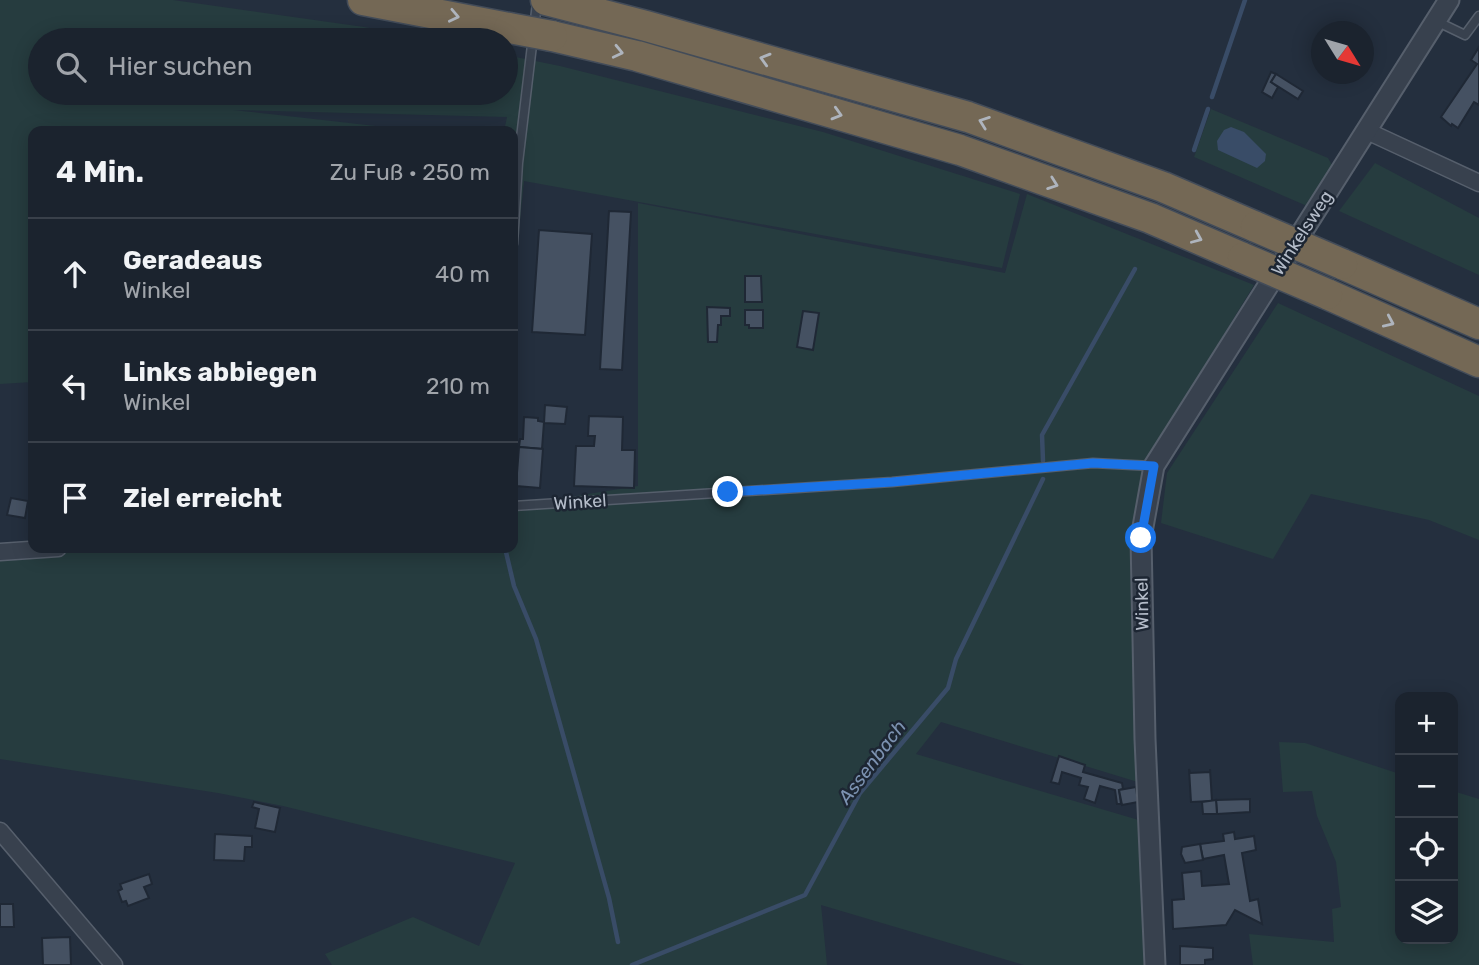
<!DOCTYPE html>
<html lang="de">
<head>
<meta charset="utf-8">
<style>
	:root { --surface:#1b232e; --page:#242b36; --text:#f1f3f6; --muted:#a0a4aa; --line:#39404a }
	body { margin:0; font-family:Rubik,sans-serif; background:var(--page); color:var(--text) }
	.controls { position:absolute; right:21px; bottom:21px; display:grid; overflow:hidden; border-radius:14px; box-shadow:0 4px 18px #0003 }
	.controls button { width:63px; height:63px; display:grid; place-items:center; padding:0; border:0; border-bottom:2px solid var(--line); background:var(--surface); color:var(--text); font:35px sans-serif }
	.compass { position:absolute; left:1311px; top:21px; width:63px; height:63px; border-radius:50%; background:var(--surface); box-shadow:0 4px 18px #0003; rotate:127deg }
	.stop { position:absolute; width:21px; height:21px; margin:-16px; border:5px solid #1a73e8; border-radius:50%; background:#fff }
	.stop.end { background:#1a73e8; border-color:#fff; box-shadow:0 2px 7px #0008 }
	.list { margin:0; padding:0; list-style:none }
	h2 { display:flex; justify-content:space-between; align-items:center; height:91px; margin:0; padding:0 28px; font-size:30px }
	h2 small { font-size:23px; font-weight:400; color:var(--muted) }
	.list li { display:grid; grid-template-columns:46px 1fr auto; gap:21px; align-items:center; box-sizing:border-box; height:112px; padding:0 28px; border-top:2px solid var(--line) }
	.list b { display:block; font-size:26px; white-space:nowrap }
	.list p { margin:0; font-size:23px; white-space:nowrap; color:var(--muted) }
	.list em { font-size:23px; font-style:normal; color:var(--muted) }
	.icon { flex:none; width:38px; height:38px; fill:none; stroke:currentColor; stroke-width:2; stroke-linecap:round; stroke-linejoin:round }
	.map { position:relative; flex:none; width:1479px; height:965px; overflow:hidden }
	.search { position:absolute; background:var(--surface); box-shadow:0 4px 18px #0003; left:28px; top:28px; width:490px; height:77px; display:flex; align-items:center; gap:18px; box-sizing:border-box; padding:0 24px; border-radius:38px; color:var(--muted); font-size:26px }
	.panel { position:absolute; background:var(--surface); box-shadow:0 4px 18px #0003; left:28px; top:126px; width:490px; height:427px; border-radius:14px }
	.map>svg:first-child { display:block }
	.green { fill:#263c3f }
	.water { fill:#394c67 }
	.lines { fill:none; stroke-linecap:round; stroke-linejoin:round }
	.stream { stroke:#394c67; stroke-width:4.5 }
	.building { fill:#455162; stroke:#1f2835; stroke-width:2 }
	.service-casing { stroke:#565f6c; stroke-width:11 }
	.minor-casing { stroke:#565f6c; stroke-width:19 }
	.tertiary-casing { stroke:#565f6c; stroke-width:23 }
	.motorway-casing { stroke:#434c59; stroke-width:33 }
	.service { stroke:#38414e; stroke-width:8 }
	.minor { stroke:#38414e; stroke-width:16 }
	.tertiary { stroke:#38414e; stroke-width:19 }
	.motorway { stroke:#746855; stroke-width:30 }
	.motorway-bridge-casing { stroke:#434c59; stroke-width:33; stroke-linecap:butt }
	.motorway-bridge { stroke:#746855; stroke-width:30 }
	.oneway { stroke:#aeb4bd }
	.route { stroke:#1a73e8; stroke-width:9 }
	.labels { text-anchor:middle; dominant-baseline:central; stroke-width:5; stroke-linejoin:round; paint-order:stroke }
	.street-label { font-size:18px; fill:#b4bcc9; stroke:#1d2633 }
	.water-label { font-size:19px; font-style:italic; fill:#7c92b1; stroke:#1d2633 }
</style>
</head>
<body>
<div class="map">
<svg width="1479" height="965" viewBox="0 0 1479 965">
	<rect width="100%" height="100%" fill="#242f3e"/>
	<g class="green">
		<path d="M0,0h173l191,27 68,13h-392v53h466v-38l54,11 263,66 197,62 -18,74 -478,-87 -11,107v-157h-9l3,-14 -274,-7 187,21h-387v251l-33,2z"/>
		<path d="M1211,109l117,49 4,7 -25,41 -113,-49z"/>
		<path d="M1375,163l104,55v57l-140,-64z"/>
		<path d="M1027,194l227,91 -109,179 -4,319 -200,-61 -25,32 226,67 6,144h-124l-203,-60 6,60h-495l-7,-11 88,-37 66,29 36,-83 -232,-57 -65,-13 -218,-34v-201l43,-10h470v-42l125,-20v-283l367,70z"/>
		<path d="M1278,303l201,93v144l-50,-20 -118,-26 -38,65 -112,-36 6,-50z"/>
		<path d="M1279,742l26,1 95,31v165h53v-148l26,8v166h-226l-4,-31 85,8 -2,-33 9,-2 -5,-45 -19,-46 -5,-25 -29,1z"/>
	</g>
	<path class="water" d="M1231,127l13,5 22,22 -1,7 -8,7 -39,-18 -1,-9 7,-11z"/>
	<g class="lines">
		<g class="stream">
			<path d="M1212,97l33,-97"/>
			<path d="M1194,150l14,-41"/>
			<path d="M1043,461l-1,-26 93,-166"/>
			<path d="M505,548l9,38 22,53 73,259 9,44"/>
			<path d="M632,965l173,-70 55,-102 88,-105 8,-29 87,-180"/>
		</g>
	</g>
	<g class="building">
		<path d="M1479,47v58l-5,-3 -16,26 -6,-4 -1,2 -10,-9 36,-53 -6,-4z"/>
		<path d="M1271,72l5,2 -5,8 7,5 -6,11 -10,-6z"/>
		<path d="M1276,74l27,17 -5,8 -27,-17z"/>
		<path d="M609,211l22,1 -9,158 -22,-1z"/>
		<path d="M539,230l53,4 -7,101 -53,-3z"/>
		<path d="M745,276h16l1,26h-17z"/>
		<path d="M707,307l23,1v8h-9v9h-3l-1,17h-9z"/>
		<path d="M745,310h18v18h-14v-3h-4z"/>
		<path d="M803,311l16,2 -6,37 -16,-3z"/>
		<path d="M545,405l22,2 -2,17 -21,-1z"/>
		<path d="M589,416l34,1 -1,33h13l-1,38 -60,-2 2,-40h18l1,-10h-7z"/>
		<path d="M524,417l14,1v3l6,1 -2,27 -23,-2 1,-8h3z"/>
		<path d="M519,447l24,2 -3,39 -24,-2z"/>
		<path d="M11,498l17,3 -3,17 -18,-3z"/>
		<path d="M1059,756l26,9 -2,7 39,11 1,6 -4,1 2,14h-4l-2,-14 -15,-4 -5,17 -11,-4 4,-12 -9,-2 2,-7 -19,-6 -3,12 -8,-2z"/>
		<path d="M1189,769l1,4 20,-1v-3l2,32 -21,1z"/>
		<path d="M1136,787l2,15 -16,3 -3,-15z"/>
		<path d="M1250,799v13l-33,2 -1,-14z"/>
		<path d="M1216,800l1,14h-14l-1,-12z"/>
		<path d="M254,802l26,6 -5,24 -20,-4 4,-19 -7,-2z"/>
		<path d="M1234,832l1,7 19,-3 2,14 -14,3 8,48 8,-2 4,25 -27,-14 -9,15 -53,4 -1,-29 12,-1 -2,-26 19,-2 1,15 27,-2 -5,-29 -21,4 -3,-15 24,-3 -1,-7z"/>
		<path d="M215,834l37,2v11h-7l-1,14 -30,-1z"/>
		<path d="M1200,844l3,16 -18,3 -4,-9 1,-7z"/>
		<path d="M149,874l3,10 -8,3 5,11 -21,8 -2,-5 -4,1 -4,-11 4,-2 -2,-5z"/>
		<path d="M0,904h13l1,23h-14z"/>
		<path d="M70,937l1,28h-28l-1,-27z"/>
		<path d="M1180,946l33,2v11l-8,1v5h-25z"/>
	</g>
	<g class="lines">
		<g class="service-casing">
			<g id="service">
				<path d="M1436,21l29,14 14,-19"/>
				<path d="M513,244l5,-81 19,-160"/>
				<path d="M513,506l379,-24 201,-19 59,3"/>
			</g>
		</g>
		<g class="minor-casing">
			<g id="minor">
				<path d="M1367,131l112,52"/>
				<path d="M0,552l58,-4"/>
				<path d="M0,831l114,134"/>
			</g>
		</g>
		<g class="tertiary-casing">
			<path id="tertiary" d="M1155,965l-10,-226 -4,-201 13,-72 295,-466"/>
		</g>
		<g class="motorway-casing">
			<g id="motorway">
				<path d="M363,0l146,28"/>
				<path d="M546,0l100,26 322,91 195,70 93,40"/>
				<path d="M552,36l85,20 323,94 190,68 93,40"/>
				<path d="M1342,264l137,60"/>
				<path d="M1327,294l152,68"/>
			</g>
		</g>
		<use href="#service" class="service"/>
		<use href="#minor" class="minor"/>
		<use href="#tertiary" class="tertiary"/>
		<use href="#motorway" class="motorway"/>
		<g class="motorway-bridge-casing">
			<g id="motorway-bridge">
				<path d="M509,28l43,8"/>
				<path d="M1256,227l86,37"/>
				<path d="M1243,258l84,36"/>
			</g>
		</g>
		<use href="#motorway-bridge" class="motorway-bridge"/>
	</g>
	<defs><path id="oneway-chevron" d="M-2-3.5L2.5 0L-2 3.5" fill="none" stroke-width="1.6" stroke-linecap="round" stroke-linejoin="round" transform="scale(1.75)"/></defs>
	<g class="oneway">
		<use href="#oneway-chevron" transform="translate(454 16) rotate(12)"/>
		<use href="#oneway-chevron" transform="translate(618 52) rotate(13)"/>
		<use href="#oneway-chevron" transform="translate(765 59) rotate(-164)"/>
		<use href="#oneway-chevron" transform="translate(837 114) rotate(16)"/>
		<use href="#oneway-chevron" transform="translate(984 122) rotate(-160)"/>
		<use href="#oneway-chevron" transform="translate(1053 184) rotate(20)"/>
		<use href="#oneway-chevron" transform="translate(1197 238) rotate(23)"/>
		<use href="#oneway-chevron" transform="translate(1389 322) rotate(24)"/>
	</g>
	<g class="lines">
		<path class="route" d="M728,492l164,-10 201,-19 61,3 -13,72"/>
	</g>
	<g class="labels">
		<g class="street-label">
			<text transform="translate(1302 233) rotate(-57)">Winkelsweg</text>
			<text transform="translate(580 502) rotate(-4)">Winkel</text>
			<text transform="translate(1142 604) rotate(-91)">Winkel</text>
		</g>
		<g class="water-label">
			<text transform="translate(872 762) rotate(-53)">Assenbach</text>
		</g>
	</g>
</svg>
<div class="controls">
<button>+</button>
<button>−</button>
<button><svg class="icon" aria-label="locate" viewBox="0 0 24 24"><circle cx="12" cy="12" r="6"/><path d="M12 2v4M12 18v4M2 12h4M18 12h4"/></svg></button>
<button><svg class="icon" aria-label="layers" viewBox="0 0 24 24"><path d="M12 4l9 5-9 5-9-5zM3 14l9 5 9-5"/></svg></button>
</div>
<svg class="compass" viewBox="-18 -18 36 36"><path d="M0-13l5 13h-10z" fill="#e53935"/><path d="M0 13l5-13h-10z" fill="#a0a4aa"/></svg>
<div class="stop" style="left:1141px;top:538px"></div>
<div class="stop end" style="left:728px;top:492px"></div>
<div class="search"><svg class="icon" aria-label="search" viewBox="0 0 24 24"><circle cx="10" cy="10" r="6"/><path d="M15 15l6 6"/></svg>Hier suchen</div>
<section class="panel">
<h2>4 Min.<small>Zu Fuß · 250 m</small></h2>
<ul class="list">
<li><svg class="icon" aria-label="ahead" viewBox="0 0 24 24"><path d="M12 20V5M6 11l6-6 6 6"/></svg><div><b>Geradeaus</b><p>Winkel</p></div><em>40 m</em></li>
<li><svg class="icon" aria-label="left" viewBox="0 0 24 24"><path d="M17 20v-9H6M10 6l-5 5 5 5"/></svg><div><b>Links abbiegen</b><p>Winkel</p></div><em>210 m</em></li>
<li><svg class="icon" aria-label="arrive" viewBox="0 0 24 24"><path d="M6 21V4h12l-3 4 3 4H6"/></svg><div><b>Ziel erreicht</b></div></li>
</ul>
</section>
</div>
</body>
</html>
